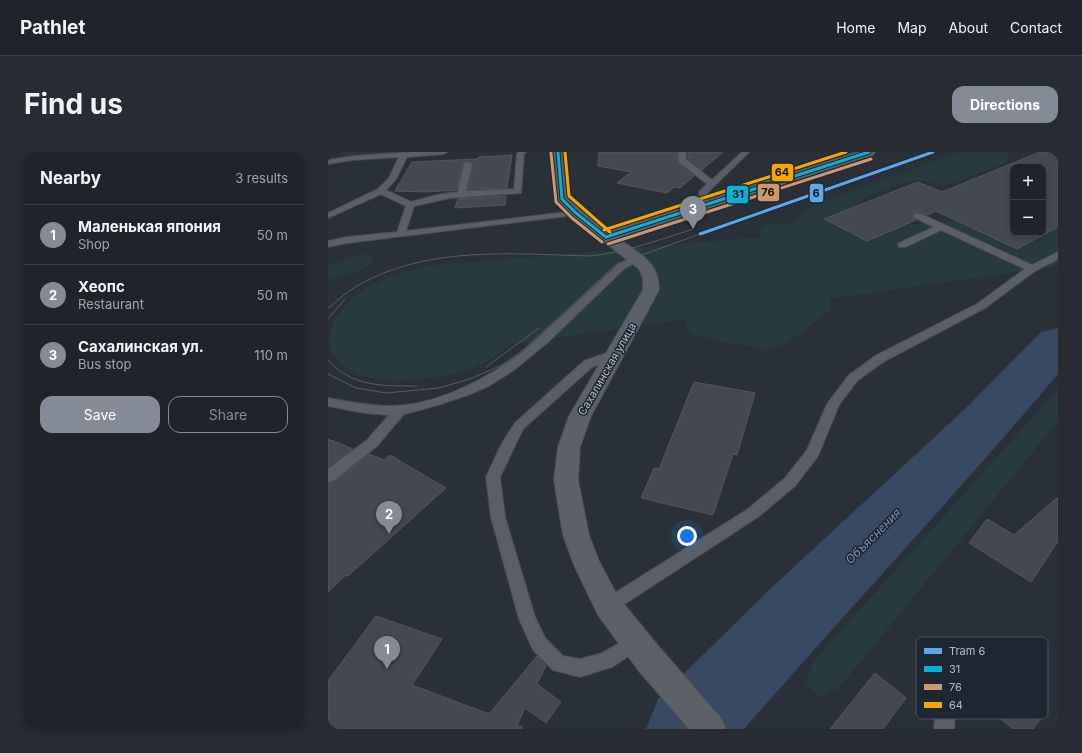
<!DOCTYPE html>
<html lang="en">
<head>
<meta charset="utf-8">
<style>
	:root { --surface:#20242a; --page:#282c32; --text:#f1f3f6; --muted:#a2a4a8; --line:#3d4147; --accent:#848b96 }
	body { margin:0; font-family:Inter,sans-serif; background:var(--page); color:var(--text) }
	.controls { position:absolute; right:12px; top:12px; display:grid; overflow:hidden; border-radius:8px; box-shadow:0 2px 6px #0003 }
	.controls button { width:36px; height:36px; display:grid; place-items:center; padding:0; border:0; border-bottom:1px solid var(--line); background:var(--surface); color:var(--text); font:20px sans-serif }
	.you { position:absolute; left:359px; top:384px; width:14px; height:14px; margin:-10px; border:3px solid #fff; border-radius:50%; background:#1a73e8; box-shadow:0 0 0 6px #1a73e833 }
	.badge { display:grid; place-items:center; width:26px; height:26px; border-radius:50%; background:var(--accent); color:#fff; font-size:13px; font-weight:700 }
	.pin { position:absolute; translate:-50% -33px; filter:drop-shadow(0 1px 2px #0008) }
	.pin::after { content:''; position:absolute; top:21px; width:14px; height:12px; background:inherit; clip-path:polygon(0 0,100% 0,50% 100%) }
	.list { margin:0; padding:0; list-style:none }
	h2 { display:flex; justify-content:space-between; align-items:center; height:52px; margin:0; padding:0 16px; font-size:17px }
	h2 small { font-size:13px; font-weight:400; color:var(--muted) }
	.list li { display:grid; grid-template-columns:26px 1fr auto; gap:12px; align-items:center; box-sizing:border-box; height:60px; padding:0 16px; border-top:1px solid var(--line) }
	.list b { display:block; font-size:15px; white-space:nowrap }
	.list p { margin:0; font-size:13px; white-space:nowrap; color:var(--muted) }
	.list em { font-size:13px; font-style:normal; color:var(--muted) }
	.actions { display:flex; gap:8px; padding:12px 16px }
	.actions a { flex:1; padding:9px 0; border:1px solid var(--accent); border-radius:12px; text-align:center; font-size:14px; color:var(--accent) }
	.actions .main { background:var(--accent); color:#fff }
	.map { position:relative; flex:none; width:730px; height:577px; overflow:hidden; border-radius:12px }
	header { display:flex; align-items:center; gap:24px; box-sizing:border-box; height:56px; padding:0 20px; background:var(--surface); border-bottom:1px solid var(--line) }
	header strong { font-size:19px }
	nav { display:flex; gap:22px; margin-inline-start:auto; font-size:14px }
	.intro { display:flex; align-items:center; justify-content:space-between; box-sizing:border-box; height:96px; padding:0 24px }
	h1 { margin:0; font-size:28px }
	.button { padding:10px 18px; border-radius:12px; background:var(--accent); color:#fff; font-size:14px; font-weight:700 }
	main { display:flex; gap:24px; padding:0 24px }
	aside { flex:1; background:var(--surface); border-radius:12px; box-shadow:0 2px 6px #0003 }
	.map>svg:first-child { display:block }
	.green { fill:#273a3e }
	.lines { fill:none; stroke-linecap:round; stroke-linejoin:round }
	.river { fill:#384963; fill-rule:evenodd }
	.building { fill:#444950; stroke:#52575f; fill-rule:evenodd }
	.service-casing { stroke:#484c53; stroke-width:2 }
	.primary-casing { stroke:#484c55; stroke-width:2 }
	.service { fill:#5a5e66; fill-rule:evenodd }
	.primary { fill:#5c6168; fill-rule:evenodd }
	.tram { stroke:#595d64; stroke-width:1 }
	.bus-1-casing { stroke:#1d2633; stroke-width:5 }
	.bus-2-casing { stroke:#1d2633; stroke-width:5 }
	.bus-3-casing { stroke:#1d2633; stroke-width:5 }
	.bus-1 { stroke:#0dafd3; stroke-width:3 }
	.bus-2 { stroke:#cd976f; stroke-width:3 }
	.bus-3 { stroke:#f7a600; stroke-width:3 }
	.tram-1-casing { stroke:#1d2633; stroke-width:5 }
	.tram-1 { stroke:#5aa8eb; stroke-width:3 }
	.labels { text-anchor:middle; dominant-baseline:central; stroke-width:3; stroke-linejoin:round; paint-order:stroke }
	.street-label { font-size:11px; fill:#b4bcc9; stroke:#1d2633 }
	.water-label { font-size:12px; font-style:italic; fill:#7c92b1; stroke:#1d2633 }
	.key { fill:#1d2633; stroke:#4a5360; stroke-width:1 }
	.key-label { font-size:11px; fill:#b4bcc9 }
	.line-badge { stroke:#1d2633; stroke-width:1.5 }
	.pale-badge-label { font-size:11px; text-anchor:middle; font-weight:bold; fill:#111 }
</style>
</head>
<body>
<header>
<strong>Pathlet</strong>
<nav><a>Home</a><a>Map</a><a>About</a><a>Contact</a></nav>
</header>
<div class="intro"><h1>Find us</h1><a class="button">Directions</a></div>
<main>
<aside>
<h2>Nearby<small>3 results</small></h2>
<ul class="list">
<li><span class="badge">1</span><div><b>Маленькая япония</b><p>Shop</p></div><em>50 m</em></li>
<li><span class="badge">2</span><div><b>Хеопс</b><p>Restaurant</p></div><em>50 m</em></li>
<li><span class="badge">3</span><div><b>Сахалинская ул.</b><p>Bus stop</p></div><em>110 m</em></li>
</ul>
<div class="actions"><a class="main">Save</a><a>Share</a></div>
</aside>
<div class="map">
<svg width="730" height="577" viewBox="0 0 730 577">
	<rect width="100%" height="100%" fill="#2a3038"/>
	<g class="green">
		<path d="M16,0h61l-66,4 1,-3z"/>
		<path d="M631,0h47l3,5 -2,4 -6,3 -46,19 -11,2 -29,-5 -25,7 -31,13 2,29 152,-13v17h30l15,-21v54l-228,33 1,4 -2,7c-20,16 -40,38 -66,39 -13,-3 -70,-10 -76,-19 -3,-4 0,-7 1,-11l-176,25c-14,10 -28,21 -45,26 -36,12 -116,23 -136,-20 -3,-11 0,-25 6,-34 29,-42 89,-53 136,-54l288,-25 -1,-6c10,-14 20,-4 34,-9 5,-2 5,-4 8,-8 5,-6 16,-10 22,-13z"/>
		<path d="M511,3l2,1 -109,35 -3,-1z"/>
		<path d="M37,102l6,1 2,3 -2,6 -10,6 -33,10v-15z"/>
		<path d="M730,237v32l-219,267 -21,9 -12,-14 7,-21z"/>
	</g>
	<g class="lines">
		<path class="river" d="M730,176v46c-102,121 -210,236 -314,355h-98l12,-30 112,-110 195,-180 76,-77z"/>
	</g>
	<g class="building">
		<path d="M271,0h79v11l16,13 -14,12 -5,-1 -8,6 -50,-10 14,-11 -33,-6z"/>
		<path d="M360,0h35l-21,18 -14,-12z"/>
		<path d="M712,0h18v75l-41,22 -81,-38 -9,4 -6,-3h-6l-2,5 3,3 -49,21 -43,-22 94,-37 24,10zM685,15h30v66h-30z"/>
		<path d="M184,3l-5,33 -39,1 5,-25 -6,-3 -4,3 -6,26 -31,2 -31,-1 17,-29 66,-3 1,-2z"/>
		<path d="M178,44l-1,9 -50,3 3,-9z"/>
		<path d="M366,230l61,11 -18,62 -4,-1 -20,61 -72,-17 13,-30 5,1z"/>
		<path d="M0,287l25,10 -25,18z"/>
		<path d="M41,302l15,6 6,-5 56,33 -98,88 -2,-1 -18,17v-109l6,-1z"/>
		<path d="M730,345v44l-27,41 -62,-39 18,-24 27,16z"/>
		<path d="M48,464l66,23 -30,46 77,29 48,-58 9,10 -9,18 24,18 -15,21 -21,-15 -8,17 5,2v2h-194v-48z"/>
		<path d="M669,515l51,42 -15,20h-20l-40,-34z"/>
		<path d="M547,521l31,25 -23,31h-53z"/>
	</g>
	<g class="lines">
		<g class="service-casing">
			<g id="service">
				<path d="M84,0h35l-3,2 -37,3 -11,22 -10,11 25,12 25,-7 22,-3 6,-28 4,-2 4,2 -6,27 48,-2 3,-35 2,-2h7l-2,2 -3,39 -71,5 -36,8 -8,25 170,-20 4,2 -4,2 -229,28 -19,4v-6l19,-4 50,-5 9,-26 -25,-12 -53,24v-5l50,-24 11,-11 10,-21 -46,3 -25,4v-4l25,-4z"/>
				<path d="M351,0h7v7l26,21 30,-28h7l-42,41 2,12 -4,2 -4,-2 -2,-13 8,-8 -28,-22z"/>
				<path d="M587,62h6l111,51 26,-13v7l-23,12 -50,37 -102,54 -26,19 -18,24 -21,51 -23,30 -37,31 -144,94 -6,3 -6,-3 -2,-5 2,-5 146,-92 37,-31 22,-28 20,-46 22,-29 26,-19 102,-52 48,-35 -84,-39 -36,17h-6l-1,-2 1,-2 35,-16 -19,-9 -1,-2z"/>
				<path d="M308,104l3,1 2,2 -2,2 -14,7 -78,75 -33,27 -25,16 -21,9 -33,11 -31,8 -27,32 -44,35 -5,1v-13l39,-29 22,-25 -25,-2 -36,-7v-8c21,4 42,8 64,8 46,-1 94,-27 131,-54l96,-88z"/>
				<path d="M287,198l4,1 2,3 -2,3 -27,10 -69,62 -23,48 5,40 30,100 10,21 18,18 17,3 22,-6 33,-19 6,2 3,6 -3,6 -29,19 -32,10 -27,-7 -20,-20 -14,-31 -28,-102 -5,-40 16,-34 13,-20 69,-62z"/>
				<path d="M621,496l6,3 3,6 -4,72h-20l6,-72 3,-6z"/>
			</g>
		</g>
		<g class="primary-casing">
			<path id="primary" d="M224,0h12l5,46 12,12 28,21 248,-79h18l-2,3 -255,83c21,16 41,23 41,52l-68,126 -11,31 -2,33 11,55 10,26 19,36 42,51 61,70 5,11h-37l-51,-59 -40,-55 -24,-50 -11,-30 -9,-55 4,-33 11,-31 74,-126v-12l-4,-9 -68,-53 -16,-17z"/>
		</g>
		<use href="#service" class="service"/>
		<use href="#primary" class="primary"/>
		<g class="tram">
			<path d="M0,156c9,-7 19,-16 29,-22 71,-41 156,-32 234,-30 35,-4 68,-16 102,-27"/>
			<path d="M0,167l17,-20"/>
			<path d="M0,208c24,27 55,26 89,26"/>
			<path d="M158,215l53,-39"/>
			<path d="M0,222l28,14 30,5 53,-5 31,-9 32,-14 20,-14 95,-87 83,-30"/>
		</g>
		<g class="bus-1-casing">
			<g id="bus-1">
				<path d="M230,0l4,47 14,14 30,24"/>
				<path d="M278,85l263,-85"/>
			</g>
		</g>
		<g class="bus-2-casing">
			<g id="bus-2">
				<path d="M223,1l5,49 16,16 30,24"/>
				<path d="M280,92l263,-85"/>
			</g>
		</g>
		<g class="bus-3-casing">
			<g id="bus-3">
				<path d="M237,0l4,44 41,36"/>
				<path d="M276,78l242,-78"/>
			</g>
		</g>
		<use href="#bus-1" class="bus-1"/>
		<use href="#bus-2" class="bus-2"/>
		<use href="#bus-3" class="bus-3"/>
		<g class="tram-1-casing">
			<path id="tram-1" d="M372,82l233,-82"/>
		</g>
		<use href="#tram-1" class="tram-1"/>
	</g>
	<g class="labels">
		<g class="street-label">
			<text transform="translate(279 217) rotate(-60)">Сахалинская улица</text>
		</g>
		<g class="water-label">
			<text transform="translate(545 384) rotate(-45)">Объяснения</text>
		</g>
	</g>
	<rect x="588" y="485" width="132" height="82" rx="6" class="key"/>
	<rect x="596" y="496" width="18" height="6" fill="#5aa8eb"/>
	<rect x="596" y="514" width="18" height="6" fill="#0dafd3"/>
	<rect x="596" y="532" width="18" height="6" fill="#cd976f"/>
	<rect x="596" y="550" width="18" height="6" fill="#f7a600"/>
	<g class="key-label">
		<text x="621" y="503">Tram 6</text>
		<text x="621" y="521">31</text>
		<text x="621" y="539">76</text>
		<text x="621" y="557">64</text>
	</g>
	<g class="line-badge">
		<rect x="443" y="11" width="23" height="19" rx="4" fill="#f7a600"/>
		<rect x="429" y="31" width="23" height="19" rx="4" fill="#cd976f"/>
		<rect x="481" y="31" width="15" height="20" rx="4" fill="#5aa8eb"/>
		<rect x="398" y="33" width="23" height="19" rx="4" fill="#0dafd3"/>
	</g>
	<g class="pale-badge-label">
		<text x="454" y="24">64</text>
		<text x="440" y="44">76</text>
		<text x="488" y="45">6</text>
		<text x="410" y="46">31</text>
	</g>
</svg>
<div class="controls">
<button>+</button>
<button>−</button>
</div>
<div class="you"></div>
<div class="pin badge" style="left:59px;top:517px">1</div>
<div class="pin badge" style="left:61px;top:382px">2</div>
<div class="pin badge" style="left:365px;top:77px">3</div>
</div>
</main>
</body>
</html>
